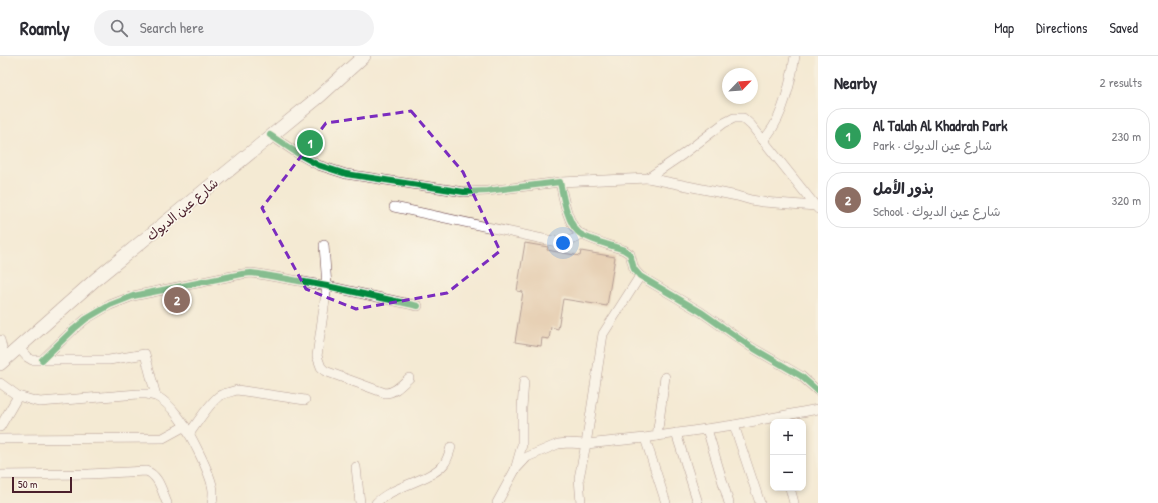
<!DOCTYPE html>
<html lang="en">
<head>
<meta charset="utf-8">
<style>
	:root { --surface:#fff; --page:#f2f2f3; --text:#2b2b33; --muted:#7c7c81; --line:#e1e1e2; --accent:#111827 }
	body { margin:0; font-family:"Patrick Hand","Playpen Sans Arabic",sans-serif; background:var(--page); color:var(--text) }
	.controls { position:absolute; right:12px; bottom:12px; display:grid; overflow:hidden; border-radius:8px; box-shadow:0 2px 6px #0003 }
	.controls button { width:36px; height:36px; display:grid; place-items:center; padding:0; border:0; border-bottom:1px solid var(--line); background:var(--surface); color:var(--text); font:20px sans-serif }
	.compass { position:absolute; left:722px; top:12px; width:36px; height:36px; border-radius:50%; background:var(--surface); box-shadow:0 2px 6px #0003; rotate:65deg }
	.scale { position:absolute; left:12px; bottom:10px; width:60px; box-sizing:border-box; padding-left:4px; border:2px solid #4a1f2b; border-top:0; font-size:11px; line-height:14px; white-space:nowrap; color:#4a1f2b; -webkit-text-stroke:3px #fbf7ec; paint-order:stroke }
	.you { position:absolute; left:563px; top:187px; width:14px; height:14px; margin:-10px; border:3px solid #fff; border-radius:50%; background:#1a73e8; box-shadow:0 0 0 6px #1a73e833 }
	.badge { display:grid; place-items:center; width:26px; height:26px; border-radius:50%; background:var(--accent); color:#fff; font-size:13px; font-weight:700 }
	.pin { position:absolute; translate:-50% -50%; border:2px solid #fff; box-shadow:0 1px 4px #0006 }
	.list { margin:0; padding:0; list-style:none }
	h2 { display:flex; justify-content:space-between; align-items:center; height:52px; margin:0; padding:0 16px; font-size:17px }
	h2 small { font-size:13px; font-weight:400; color:var(--muted) }
	.list li { display:grid; grid-template-columns:26px 1fr auto; gap:12px; align-items:center; box-sizing:border-box; height:56px; margin:0 8px 8px; padding:0 8px; border:1px solid var(--line); border-radius:16px }
	.list b { display:block; font-size:15px; white-space:nowrap }
	.list p { margin:0; font-size:13px; white-space:nowrap; color:var(--muted) }
	.list em { font-size:13px; font-style:normal; color:var(--muted) }
	.icon { flex:none; width:22px; height:22px; fill:none; stroke:currentColor; stroke-width:2; stroke-linecap:round; stroke-linejoin:round }
	.map { position:relative; flex:none; width:818px; height:447px; overflow:hidden }
	header { display:flex; align-items:center; gap:24px; box-sizing:border-box; height:56px; padding:0 20px; background:var(--surface); border-bottom:1px solid var(--line) }
	header strong { font-size:19px }
	nav { display:flex; gap:22px; margin-inline-start:auto; font-size:14px }
	.search { width:280px; height:36px; background:var(--page); display:flex; align-items:center; gap:10px; box-sizing:border-box; padding:0 14px; border-radius:22px; color:var(--muted); font-size:15px }
	main { display:flex }
	aside { flex:1; background:var(--surface) }
	.map>svg:first-child { display:block }
	.building { fill:#d7b290 }
	.lines { fill:none; stroke-linecap:round; stroke-linejoin:round }
	.minor-casing { stroke:#643d44; stroke-width:10 }
	.secondary-casing { stroke:#643d44; stroke-width:14 }
	.minor { stroke:#fff; stroke-width:9 }
	.secondary { stroke:#fff; stroke-width:13 }
	.cycleway-casing { stroke:#fbf7ec; stroke-width:8 }
	.cycleway { stroke:#00873e; stroke-width:6 }
	.marked { fill:none; stroke:#7b2cbf; stroke-width:3; stroke-dasharray:8 5; stroke-linejoin:round }
	.labels { text-anchor:middle; dominant-baseline:central; stroke-width:3; stroke-linejoin:round; paint-order:stroke }
	.street-label { font-size:13px; fill:#4a1f2b; stroke:#fbf7ec }
</style>
</head>
<body>
<header>
<strong>Roamly</strong>
<div class="search"><svg class="icon" aria-label="search" viewBox="0 0 24 24"><circle cx="10" cy="10" r="6"/><path d="M15 15l6 6"/></svg>Search here</div>
<nav><a>Map</a><a>Directions</a><a>Saved</a></nav>
</header>
<main>
<div class="map">
<svg width="818" height="447" viewBox="0 0 818 447">
	<rect width="100%" height="100%" fill="#fbf7ec"/>
	<filter id="ink" filterUnits="userSpaceOnUse"><feTurbulence type="fractalNoise" baseFrequency=".025" numOctaves="2"/><feDisplacementMap in="SourceGraphic" scale="8" xChannelSelector="R" yChannelSelector="G"/><feConvolveMatrix kernelMatrix="1 2 1 2 8 2 1 2 1" color-interpolation-filters="sRGB"/></filter>
	<filter id="wash" filterUnits="userSpaceOnUse"><feTurbulence type="fractalNoise" baseFrequency=".012" numOctaves="4" result="noise"/><feDisplacementMap in="SourceGraphic" scale="16" xChannelSelector="R" yChannelSelector="G"/><feGaussianBlur stdDeviation="0.9" result="paint"/><feColorMatrix in="noise" values="0 0 0 0 0 0 0 0 0 0 0 0 0 0 0 0 0 1.4 0 .05"/><feComposite in="paint" operator="in"/></filter>
	<g filter="url(#wash)">
		<rect width="100%" height="100%" fill="#f4ead3"/>
		<g id="blocks">
			<path class="building" d="M525,187l23,4 -1,3 33,6 1,-5 34,6 -8,49 -44,-7 -5,30 -7,-2 -2,12 -7,-1 -1,8 -26,-4 8,-50 -6,-1z"/>
		</g>
	</g>
	<g filter="url(#ink)">
		<use href="#blocks" fill-opacity="0" stroke="#643d44" stroke-width="1"/>
		<g class="lines">
			<g class="minor-casing">
				<g id="minor">
					<path d="M270,79l30,20 18,10 28,9 118,18 23,-1 73,-9c3,14 7,40 18,50 7,7 36,14 46,18l6,4 4,15 6,7 61,36 50,35 50,29 17,15"/>
					<path d="M763,84c19,-18 28,-59 32,-84"/>
					<path d="M648,122l89,18 14,4 12,2 53,4"/>
					<path d="M560,126l88,-4 34,-23 42,-32 10,-5h9l8,7 67,84"/>
					<path d="M394,151l163,35c10,-1 17,-1 25,-8"/>
					<path d="M324,189l3,41 -10,70 4,11 4,4 60,22c10,0 17,-9 24,-15"/>
					<path d="M0,284l5,19"/>
					<path d="M19,292l8,9 5,3h77l36,-6 11,42c9,5 15,11 21,19 10,12 35,60 36,76 0,4 0,8 -1,12"/>
					<path d="M42,304l32,-31 12,-10 24,-14 23,-9 109,-22 9,-1 8,1 68,12 91,20"/>
					<path d="M0,327l18,13 -18,31"/>
					<path d="M18,340l17,5 5,1 98,-8h9l9,2"/>
					<path d="M734,369l26,78"/>
					<path d="M707,373l22,74"/>
					<path d="M676,377l22,70"/>
					<path d="M189,378c8,-11 19,-29 30,-38 5,-3 12,-4 18,-6l68,10"/>
					<path d="M657,380l77,-11 84,-16"/>
					<path d="M645,382l21,65"/>
					<path d="M0,383l163,-1 22,-12"/>
					<path d="M356,411l4,36"/>
					<path d="M515,414l12,-13 31,-13 10,-1 18,1 59,-6 12,-2 8,-59"/>
					<path d="M0,419l89,-1 57,-3c13,4 16,21 21,32"/>
					<path d="M790,432l4,15"/>
					<path d="M376,447c18,-18 54,-22 68,-39 4,-5 5,-11 7,-17"/>
					<path d="M497,447l18,-33 7,-25v-37l2,-27"/>
					<path d="M581,447l-2,-25 7,-34 17,-110 37,-58"/>
				</g>
			</g>
			<g class="secondary-casing">
				<path id="secondary" d="M0,308l96,-85 224,-183 44,-40"/>
			</g>
			<use href="#minor" class="minor"/>
			<use href="#secondary" class="secondary"/>
			<g class="cycleway-casing">
				<g id="cycleway">
					<path d="M270,79l30,20 18,10 28,9 118,18 23,-1 73,-9c3,14 7,40 18,50 7,7 36,14 46,18l6,4 4,15 6,7 61,36 50,35 50,29 17,15"/>
					<path d="M42,304l32,-31 12,-10 24,-14 23,-9 109,-22 9,-1 8,1 68,12 91,20"/>
				</g>
			</g>
			<use href="#cycleway" class="cycleway"/>
		</g>
	</g>
	<path d="M0 0H818V447H0ZM411,55l52,61 37,79 -53,42 -91,16 -50,-20 -44,-81 64,-85z" fill="#f4ead3" fill-opacity=".55" fill-rule="evenodd"/>
	<path class="marked" d="M411,55l52,61 37,79 -53,42 -91,16 -50,-20 -44,-81 64,-85z"/>
	<g class="labels">
		<g class="street-label">
			<text transform="translate(182 153) rotate(-40)">شارع عين الديوك</text>
		</g>
	</g>
</svg>
<div class="controls">
<button>+</button>
<button>−</button>
</div>
<svg class="compass" viewBox="-18 -18 36 36"><path d="M0-13l5 13h-10z" fill="#e53935"/><path d="M0 13l5-13h-10z" fill="#7c7c81"/></svg>
<div class="scale">50 m</div>
<div class="you"></div>
<div class="pin badge" style="left:310px;top:87px;background:#2e9e5b">1</div>
<div class="pin badge" style="left:177px;top:244px;background:#8d6e63">2</div>
</div>
<aside>
<h2>Nearby<small>2 results</small></h2>
<ul class="list">
<li><span class="badge" style="background:#2e9e5b">1</span><div><b>Al Talah Al Khadrah Park</b><p>Park · شارع عين الديوك</p></div><em>230 m</em></li>
<li><span class="badge" style="background:#8d6e63">2</span><div><b>بذور الأمل</b><p>School · شارع عين الديوك</p></div><em>320 m</em></li>
</ul>
</aside>
</main>
</body>
</html>
